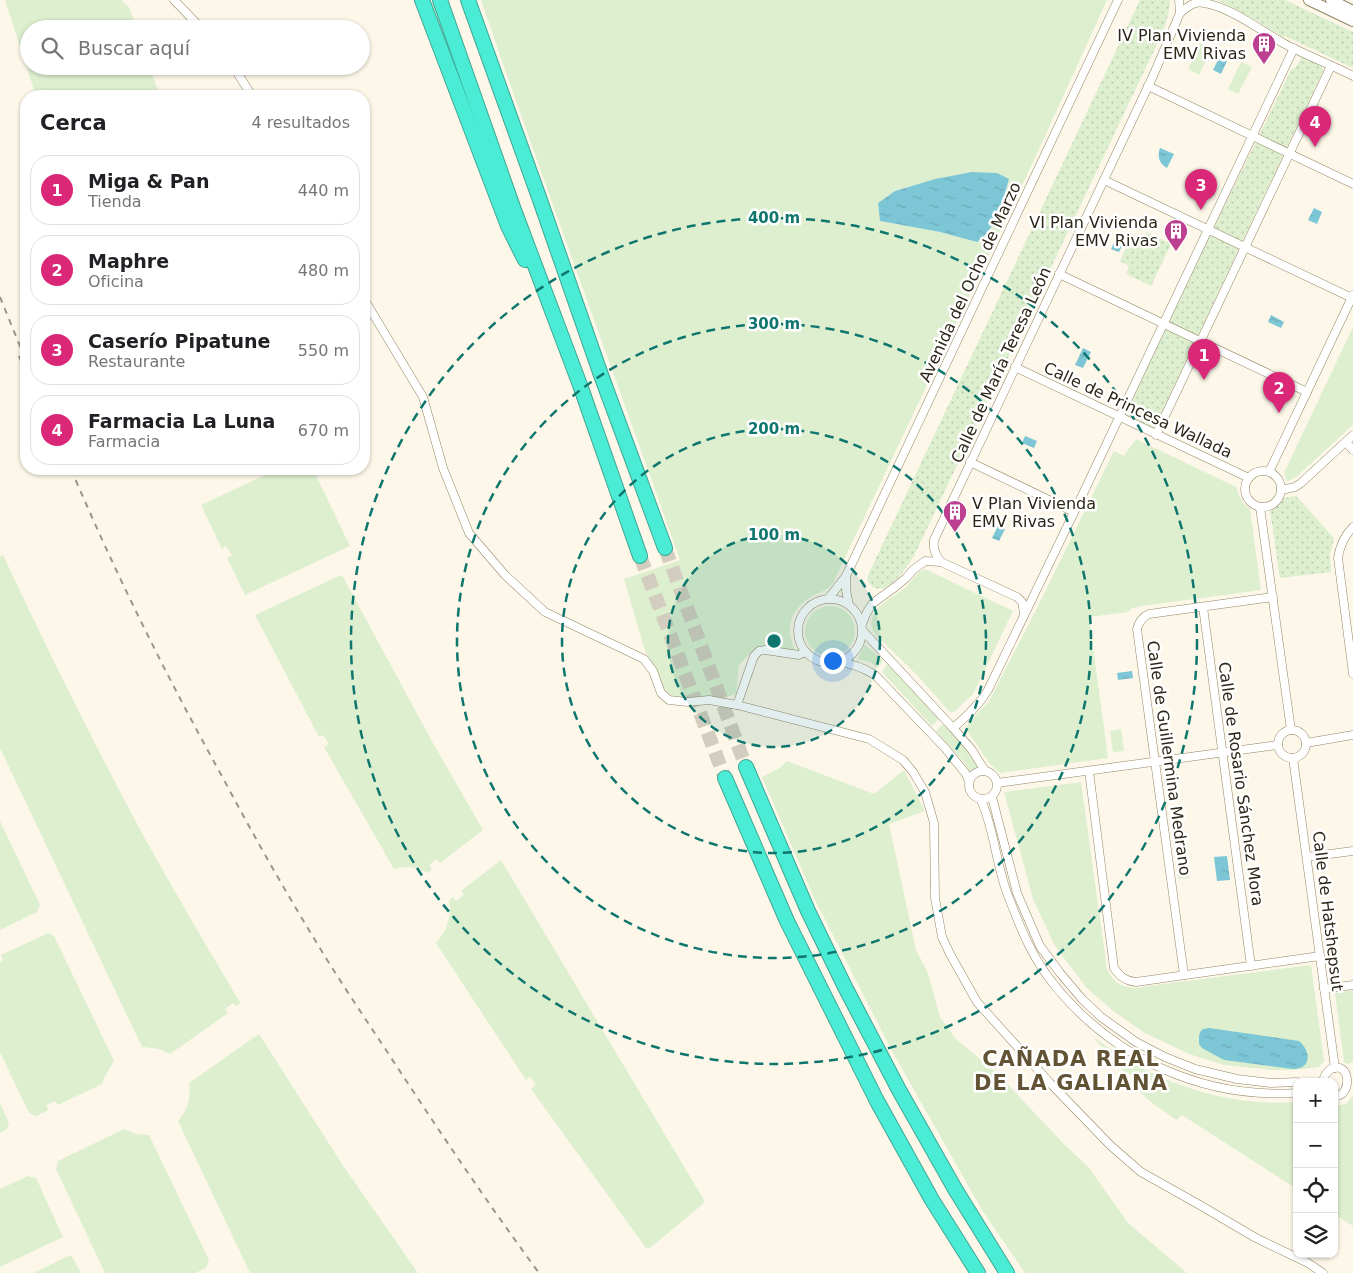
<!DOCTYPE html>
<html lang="es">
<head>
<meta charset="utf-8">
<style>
	:root { --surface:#fff; --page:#f2f2f2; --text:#202124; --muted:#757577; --line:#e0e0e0; --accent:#db2777 }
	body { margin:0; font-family:"DejaVu Sans",sans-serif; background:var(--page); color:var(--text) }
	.controls { position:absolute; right:15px; bottom:15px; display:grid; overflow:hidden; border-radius:10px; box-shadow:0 1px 4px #0004 }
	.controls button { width:45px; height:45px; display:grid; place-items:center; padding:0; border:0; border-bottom:1px solid var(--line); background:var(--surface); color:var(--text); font:25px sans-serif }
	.you { position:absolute; left:832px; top:660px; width:18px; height:18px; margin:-12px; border:4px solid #fff; border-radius:50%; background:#1a73e8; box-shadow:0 0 0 8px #1a73e833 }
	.badge { display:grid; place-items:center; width:32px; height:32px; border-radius:50%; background:var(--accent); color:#fff; font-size:16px; font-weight:700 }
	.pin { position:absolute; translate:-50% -41px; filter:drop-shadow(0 1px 2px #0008) }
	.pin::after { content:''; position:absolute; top:26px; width:18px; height:15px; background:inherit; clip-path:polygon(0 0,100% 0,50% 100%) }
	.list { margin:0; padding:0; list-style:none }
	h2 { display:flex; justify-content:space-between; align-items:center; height:65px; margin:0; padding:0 20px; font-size:21px }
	h2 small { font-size:16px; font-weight:400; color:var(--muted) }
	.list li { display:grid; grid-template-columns:32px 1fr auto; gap:15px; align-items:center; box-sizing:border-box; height:70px; margin:0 10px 10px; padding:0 10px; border:1px solid var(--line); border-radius:20px }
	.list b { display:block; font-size:19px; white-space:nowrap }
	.list p { margin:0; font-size:16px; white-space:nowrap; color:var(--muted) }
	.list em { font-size:16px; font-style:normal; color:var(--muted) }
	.icon { flex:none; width:28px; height:28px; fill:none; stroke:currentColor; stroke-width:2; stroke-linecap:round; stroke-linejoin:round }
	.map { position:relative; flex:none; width:1353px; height:1273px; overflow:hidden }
	.search { position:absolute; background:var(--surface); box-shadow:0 1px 4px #0004; left:20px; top:20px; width:350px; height:55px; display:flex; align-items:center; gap:12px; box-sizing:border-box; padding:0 18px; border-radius:28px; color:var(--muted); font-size:19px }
	.panel { position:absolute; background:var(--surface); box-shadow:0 1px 4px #0004; left:20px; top:90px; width:350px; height:385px; border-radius:20px }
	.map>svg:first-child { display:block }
	.green { fill:#ddefcf; fill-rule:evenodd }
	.park { fill:url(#park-dots) }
	.water { fill:url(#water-ripples) }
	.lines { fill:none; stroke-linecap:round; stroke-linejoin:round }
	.motorway-tunnel { stroke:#d3cdbf; stroke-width:14; stroke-dasharray:14 7; stroke-linecap:butt }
	.minor-casing { stroke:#948464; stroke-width:9 }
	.tertiary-casing { stroke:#948464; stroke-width:12 }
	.motorway-casing { stroke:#40a794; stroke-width:16 }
	.minor { stroke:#fff; stroke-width:8 }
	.tertiary { stroke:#fff; stroke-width:10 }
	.motorway { stroke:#4aecd6; stroke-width:14 }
	.rail { stroke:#9c9688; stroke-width:2; stroke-dasharray:6 6; stroke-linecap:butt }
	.ring { fill:none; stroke:#0f766e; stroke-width:2.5; stroke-dasharray:9 6 }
	.labels { text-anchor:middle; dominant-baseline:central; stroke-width:5; stroke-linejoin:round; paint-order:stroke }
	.poi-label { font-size:16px; fill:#2d2719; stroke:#fff; text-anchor:end }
	.street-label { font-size:16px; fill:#2d2719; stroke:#fff }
	.district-label { font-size:21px; font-weight:bold; letter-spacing:1px; fill:#615334; stroke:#fff }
	.centre { fill:#0f766e; stroke:#fff; stroke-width:2.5 }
	.ring-label { font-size:15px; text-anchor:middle; font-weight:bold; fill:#0f766e; stroke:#fff; stroke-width:5; stroke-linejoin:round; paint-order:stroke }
</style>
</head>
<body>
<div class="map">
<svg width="1353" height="1273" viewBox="0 0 1353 1273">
	<defs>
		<pattern id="park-dots" width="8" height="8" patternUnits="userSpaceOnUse" patternTransform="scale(1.25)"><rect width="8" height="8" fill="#ddefcf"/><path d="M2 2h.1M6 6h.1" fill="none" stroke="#becdb1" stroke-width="1.8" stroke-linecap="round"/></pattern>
		<pattern id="water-ripples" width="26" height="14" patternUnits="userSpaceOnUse" patternTransform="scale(1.25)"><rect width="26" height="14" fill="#7dc6d6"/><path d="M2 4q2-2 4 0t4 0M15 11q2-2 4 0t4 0" fill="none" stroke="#6caab7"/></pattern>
	</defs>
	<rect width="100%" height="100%" fill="#fdf7e9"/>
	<g class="green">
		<path d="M5,0h116l8,7 8,22h-108v37h120l11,30h-124z"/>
		<path d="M481,0h626l-66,145 -208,438c-7,8 -11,8 -20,13 -12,6 -22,17 -23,31 -1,8 3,17 5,24l-19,-4h-16l-7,3 -14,15 -3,29 -10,3h-51l-7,-4 -7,-10 -3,-10 -13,-22 -21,-72 56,-19c-66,-187 -135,-373 -199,-560zM972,172l5,70 -37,-10 -60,-11 -2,-18 17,-12 40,-12z"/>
		<path d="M1201,43l11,5 -13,27 -11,-6z"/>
		<path d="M1241,62l11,5 -14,27 -10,-5z"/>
		<path d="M1353,327v98l-57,52 -9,5 -3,-9z"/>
		<path d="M1136,439l100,48c3,10 6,16 14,22l11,81 -119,16 -12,3 -2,3 -39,5 19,141 -108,15 -10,-9 -22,-32 -2,-4 3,-6 19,-19 46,-89 80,-163 10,5c3,-7 9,-11 12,-17z"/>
		<path d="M278,469h35l37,77 -105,49 -18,-37 5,-3 -6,-9 -4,3 -21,-44z"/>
		<path d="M3,555c44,94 90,187 139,278 32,58 65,114 99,171l-5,2 -3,-3 -8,6 3,4 -58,41 -11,-5 -17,-2 -142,-299v-191z"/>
		<path d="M925,569l88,42 -40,83 -19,18h-4l-2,-2 -30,-34 -44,-43c-3,-7 -4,-12 0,-19 6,-12 24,-19 34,-29 5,-6 10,-14 17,-16z"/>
		<path d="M341,575l2,2 91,168 49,85 -43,33 -3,-4 -8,6 3,4 -4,4c-12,-6 -22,-8 -34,-4l-70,-122 5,-3 -6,-9 -4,2 -64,-122z"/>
		<circle cx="830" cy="631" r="25"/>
		<path d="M865,645l18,15 -5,8 -8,-6 -12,-3v-1z"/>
		<path d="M887,664l52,55 -7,7 -50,-54z"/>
		<path d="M943,724l18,19 18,24 -9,5 -7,-11 -27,-30z"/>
		<path d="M1121,729l3,22 -11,1 -3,-21z"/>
		<path d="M787,761l87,33 30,-24 21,41 -36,13 27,126 12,23 12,44 16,22 42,35 63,67 28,27 39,55 59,50h-162l-43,-63 -90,-159 -77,-151 -53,-123 18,-9z"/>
		<path d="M1081,782l26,187c7,13 12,17 27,19l177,-23 13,96 -5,6 -25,3h-21l-49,-5 -35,-11 -44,-21 -33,-23 -26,-23 -31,-41 -22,-47 -29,-107z"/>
		<path d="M0,821l40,84 -3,7 -37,18z"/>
		<path d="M1186,856l3,22 -11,1 -2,-21z"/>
		<path d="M501,860l203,340 -1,4 -53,44h-4l-115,-159 5,-4 -6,-8 -4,3 -90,-137c11,-13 16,-26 13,-43l4,-3 3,4 8,-6 -3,-4z"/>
		<path d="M48,933l6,3 60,125 -9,15 -3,8 -44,21 -3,-4 -9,4 3,5 -13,6 -7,-3 -29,-61v-90l3,-2 -2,-5z"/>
		<path d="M1353,990v72l-6,2 -3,-2 -9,-69z"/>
		<path d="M259,1034l85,133 74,106h-168l-72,-152c10,-11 13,-23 11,-38z"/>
		<path d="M1092,1036c12,8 23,17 35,24 49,29 113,47 170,42v87l-115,-74 -5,5 -24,-16 -21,-19 3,-4 -6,-8 -2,2z"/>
		<path d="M1353,1096v130l-19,-12v-108l12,-2z"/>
		<path d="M0,1103l9,20 -2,6 -7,4z"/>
		<path d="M124,1129l12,5 13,1 60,125 -3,8 -11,5h-90l-49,-104 2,-8z"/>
		<path d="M28,1176l8,2 27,59 -63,30v-78z"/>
		<path d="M71,1255l10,18h-48z"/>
	</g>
	<g class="park">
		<path d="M1140,0h30c0,15 -6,29 -12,42l-244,514c-7,11 -26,40 -41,31 -6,-4 -6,-9 -4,-14z"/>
		<path d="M1218,0h67l68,32v36l-68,-32 -2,2 -14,-10z"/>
		<path d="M1302,56l19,10 2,2v3l-168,355 -4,1 -23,-11 -1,-2v-3l82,-173 82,-168 6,-4z"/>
		<path d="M1147,232l24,12 -20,42 -25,-12 3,-8 -9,-5 11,-24 11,6z"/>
		<path d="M1296,496l38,42 -4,17 1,17 -51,6 -10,-67 6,-3 8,-10z"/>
	</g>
	<g class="water">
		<path d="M1219,58l8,3 -6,13 -8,-4z"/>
		<path d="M1160,148l14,6 -7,14c-8,-4 -10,-12 -7,-20z"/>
		<path d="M972,172l25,1 12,6c-6,21 -13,51 -32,63l-37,-10 -60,-11 -2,-18 17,-12 40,-12z"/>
		<path d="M1314,208l8,4 -5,12 -9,-4z"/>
		<path d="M1118,235l8,3 -7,14 -8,-3z"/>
		<path d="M1271,315l13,7 -3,6 -13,-6z"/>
		<path d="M1083,348l8,4 -8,16 -8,-3z"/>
		<path d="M1025,436l12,5 -3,7 -12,-5z"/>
		<path d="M998,526l7,3 -6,12 -7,-3z"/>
		<path d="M1132,671l1,7 -15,2 -1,-7z"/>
		<path d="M1227,856l3,24 -13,1 -3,-24z"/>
		<path d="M1209,1028l90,13c12,10 13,28 -6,28l-69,-9 -22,-12 -3,-4v-8l1,-4 3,-3z"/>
	</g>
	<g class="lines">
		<g class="motorway-tunnel">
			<path d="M665,548l81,219"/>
			<path d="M640,556l85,222"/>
		</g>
		<g class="minor-casing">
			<g id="minor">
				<path d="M174,0l28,29"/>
				<path d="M1180,13c8,-6 13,-12 24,-10 26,4 56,27 79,40 22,12 47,21 70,33"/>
				<path d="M233,66l19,30"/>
				<path d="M1148,86l205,98"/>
				<path d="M1104,180l248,118"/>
				<path d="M1059,274l248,118"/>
				<path d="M364,299l59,98 20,71 26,65 36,42 40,37 99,47 9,12 8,22 8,7 19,2 21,-2 28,5 132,34 34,21 10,12 12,20 9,31 1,75 7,39 8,17 27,48 73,81 61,63 30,26 57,32 58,34 52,25 15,10"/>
				<path d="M1015,367l234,111"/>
				<path d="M1156,435l175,-369"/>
				<path d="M1346,442l7,8"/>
				<path d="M970,462l104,50"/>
				<circle cx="1263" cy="489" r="18"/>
				<path d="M1269,472l84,-177"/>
				<path d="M1281,490l14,-3 6,-4 52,-48"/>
				<path d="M1260,507l31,223"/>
				<path d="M1353,527c-9,9 -13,18 -15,31l15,116"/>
				<path d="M941,562c-6,-8 -8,-13 -7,-22l219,-464 27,-63 -1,-13"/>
				<path d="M846,576v14l3,15"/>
				<circle cx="830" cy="631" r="32"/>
				<path d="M828,599l18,-23 272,-576"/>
				<path d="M1203,607l48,359"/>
				<path d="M862,624l5,-12 6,-9 22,-16 11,-9 7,-8 12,-9 16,1 76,35 5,5 2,11"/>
				<path d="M863,631l90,97 19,22 13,21"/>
				<path d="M840,662c14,2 24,6 35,13l70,73 21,26 3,7"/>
				<path d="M737,705l17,-49 5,-5 6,-1 34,5 6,-3"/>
				<path d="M953,728c14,-12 26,-23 35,-38l92,-190 214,-452"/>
				<circle cx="1292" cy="744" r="14"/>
				<path d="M1306,743l47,-8"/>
				<path d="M1293,758l42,310"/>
				<circle cx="983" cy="785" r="14"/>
				<path d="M1089,771l25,197c6,9 12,13 22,14l184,-26"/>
				<path d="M997,783l281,-38"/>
				<path d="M992,797l25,96 23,53 20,27 22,26 19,18 35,25 29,15 30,12 42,10 34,4 26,-1"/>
				<path d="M981,800c14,31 15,67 28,98 11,29 23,59 43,84 59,75 149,117 245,111"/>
				<path d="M1307,857l46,-6"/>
				<path d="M1184,975l-47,-346c2,-7 5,-12 12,-15l124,-17"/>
				<path d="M1324,989l29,-4"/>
				<path d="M1323,1082c1,-6 3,-10 8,-13 20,-9 22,28 3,27"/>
			</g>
		</g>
		<g class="tertiary-casing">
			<g id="tertiary">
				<path d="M1309,0l44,21"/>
				<path d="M1331,0l22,11"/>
			</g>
		</g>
		<g class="motorway-casing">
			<g id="motorway">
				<path d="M422,0l86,226 17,34"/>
				<path d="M440,0l74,210 66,175 60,171"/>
				<path d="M468,0l72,200 61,175 64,173"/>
				<path d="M746,767l62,144 37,76 54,103 56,99 52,84"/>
				<path d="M725,778l62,143 90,180 55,99 46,73"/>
			</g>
		</g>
		<use href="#minor" class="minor"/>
		<use href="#tertiary" class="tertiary"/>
		<use href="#motorway" class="motorway"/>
		<g class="rail">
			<path d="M0,297l26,64"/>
			<path d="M19,356l7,18"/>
			<path d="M71,469c45,106 97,210 153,311 33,62 68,123 105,183 19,30 39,60 59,90 49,75 98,148 151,220"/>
		</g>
	</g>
	<circle cx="774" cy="641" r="106" fill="#0f766e" fill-opacity=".12"/>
	<g class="ring">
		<circle cx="774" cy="641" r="106"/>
		<circle cx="774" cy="641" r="212"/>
		<circle cx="774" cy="641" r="317"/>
		<circle cx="774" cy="641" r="423"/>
	</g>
	<defs>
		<g id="building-pin" transform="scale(1.25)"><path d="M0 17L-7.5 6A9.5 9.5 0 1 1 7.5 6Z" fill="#bc4090" stroke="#fff"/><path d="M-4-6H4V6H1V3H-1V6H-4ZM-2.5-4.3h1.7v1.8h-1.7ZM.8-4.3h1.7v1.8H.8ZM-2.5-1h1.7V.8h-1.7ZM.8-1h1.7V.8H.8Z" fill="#fff"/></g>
	</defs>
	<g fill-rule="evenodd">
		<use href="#building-pin" x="1264" y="44"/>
		<use href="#building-pin" x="1176" y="231"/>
		<use href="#building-pin" x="955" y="512"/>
	</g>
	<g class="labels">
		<g class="poi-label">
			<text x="1246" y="35">IV Plan Vivienda<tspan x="1246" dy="18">EMV Rivas</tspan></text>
			<text x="1158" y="222">VI Plan Vivienda<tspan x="1158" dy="18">EMV Rivas</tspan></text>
			<text x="972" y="503" text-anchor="start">V Plan Vivienda<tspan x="972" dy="18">EMV Rivas</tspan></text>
		</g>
		<g class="street-label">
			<text transform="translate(970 282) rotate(-65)">Avenida del Ocho de Marzo</text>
			<text transform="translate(1001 365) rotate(-65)">Calle de María Teresa León</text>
			<text transform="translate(1138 410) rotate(25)">Calle de Princesa Wallada</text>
			<text transform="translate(1169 758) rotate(82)">Calle de Guillermina Medrano</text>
			<text transform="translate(1241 784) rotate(82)">Calle de Rosario Sánchez Mora</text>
			<text transform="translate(1328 911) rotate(83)">Calle de Hatshepsut</text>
		</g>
		<g class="district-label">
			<text x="1071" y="1059">CAÑADA REAL<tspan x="1071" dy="24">DE LA GALIANA</tspan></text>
		</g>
	</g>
	<circle cx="774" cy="641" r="8" class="centre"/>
	<g class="ring-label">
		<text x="774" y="223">400 m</text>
		<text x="774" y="329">300 m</text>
		<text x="774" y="434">200 m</text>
		<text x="774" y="540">100 m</text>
	</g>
</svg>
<div class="controls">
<button>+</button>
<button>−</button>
<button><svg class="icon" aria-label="locate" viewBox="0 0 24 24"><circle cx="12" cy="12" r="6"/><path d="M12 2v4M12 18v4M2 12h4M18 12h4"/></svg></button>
<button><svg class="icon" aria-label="layers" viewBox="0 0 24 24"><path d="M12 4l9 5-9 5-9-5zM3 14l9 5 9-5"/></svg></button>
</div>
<div class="you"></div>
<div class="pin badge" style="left:1204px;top:380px">1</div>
<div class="pin badge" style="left:1279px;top:413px">2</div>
<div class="pin badge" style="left:1201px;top:210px">3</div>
<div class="pin badge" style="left:1315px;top:147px">4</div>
<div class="search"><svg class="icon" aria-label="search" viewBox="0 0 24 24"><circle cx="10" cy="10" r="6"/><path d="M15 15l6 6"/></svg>Buscar aquí</div>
<section class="panel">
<h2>Cerca<small>4 resultados</small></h2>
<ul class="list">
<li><span class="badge">1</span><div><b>Miga &amp; Pan</b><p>Tienda</p></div><em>440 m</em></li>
<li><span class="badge">2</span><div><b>Maphre</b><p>Oficina</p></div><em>480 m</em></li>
<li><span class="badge">3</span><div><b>Caserío Pipatune</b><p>Restaurante</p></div><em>550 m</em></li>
<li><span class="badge">4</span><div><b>Farmacia La Luna</b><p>Farmacia</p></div><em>670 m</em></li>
</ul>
</section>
</div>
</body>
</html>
